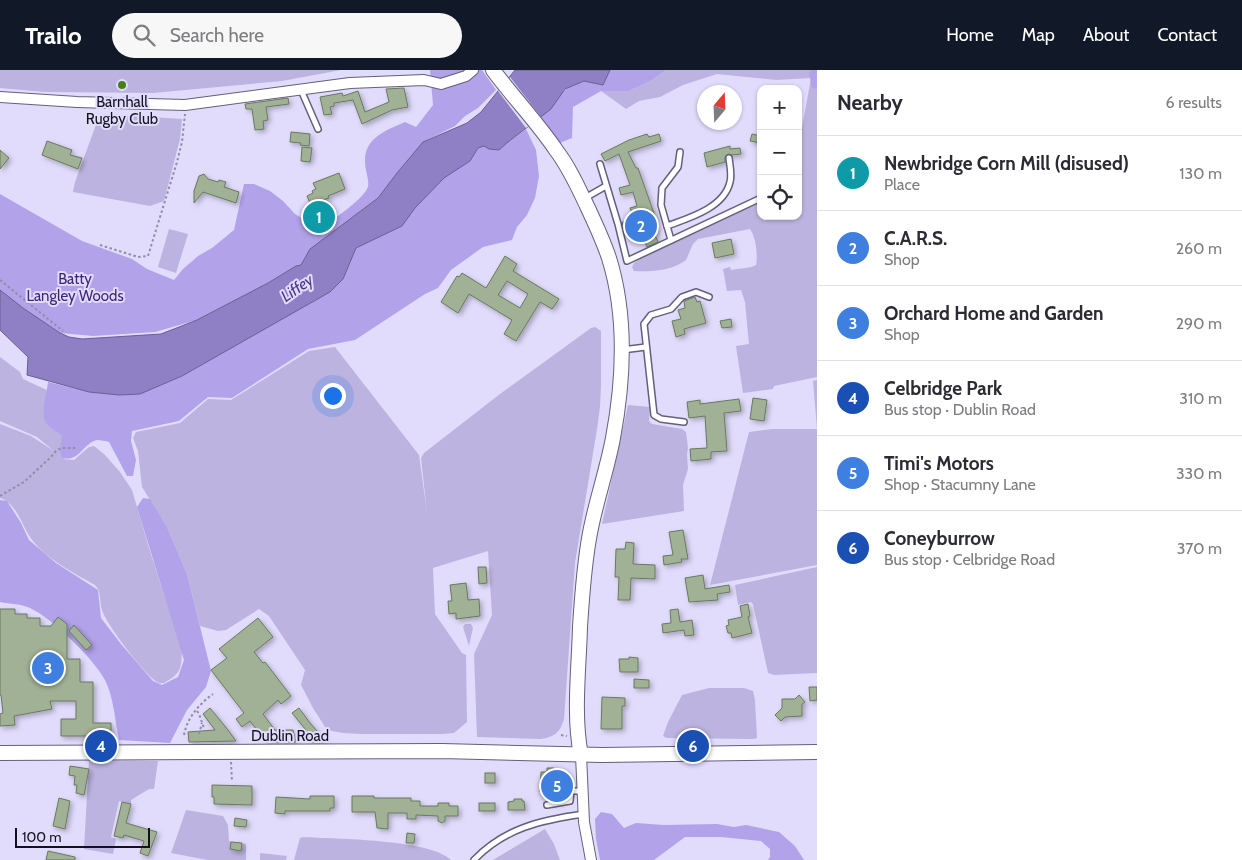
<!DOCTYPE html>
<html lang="en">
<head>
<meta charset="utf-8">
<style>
	:root { --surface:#fff; --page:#f7f7f7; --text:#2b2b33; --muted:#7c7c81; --line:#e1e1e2; --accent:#111827 }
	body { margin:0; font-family:Cabin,sans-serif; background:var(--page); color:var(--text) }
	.controls { position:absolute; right:15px; top:15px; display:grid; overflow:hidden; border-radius:10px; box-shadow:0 1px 4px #0004 }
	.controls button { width:45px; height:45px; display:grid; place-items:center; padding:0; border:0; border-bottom:1px solid var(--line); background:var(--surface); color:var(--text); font:25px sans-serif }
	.compass { position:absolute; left:697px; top:15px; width:45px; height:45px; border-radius:50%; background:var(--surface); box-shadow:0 1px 4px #0004; rotate:19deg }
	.scale { position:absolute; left:15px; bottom:12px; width:135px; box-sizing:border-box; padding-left:5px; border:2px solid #13111c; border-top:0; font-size:14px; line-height:18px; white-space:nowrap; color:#13111c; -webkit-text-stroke:4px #e1dcfc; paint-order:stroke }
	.you { position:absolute; left:332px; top:325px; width:18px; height:18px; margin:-12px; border:4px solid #fff; border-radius:50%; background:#1a73e8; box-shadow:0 0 0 8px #1a73e833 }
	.badge { display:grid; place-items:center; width:32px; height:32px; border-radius:50%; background:var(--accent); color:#fff; font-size:16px; font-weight:700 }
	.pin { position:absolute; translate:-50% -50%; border:2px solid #fff; box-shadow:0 1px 5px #0006 }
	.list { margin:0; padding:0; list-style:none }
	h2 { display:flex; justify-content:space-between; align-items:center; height:65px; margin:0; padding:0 20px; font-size:21px }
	h2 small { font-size:16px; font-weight:400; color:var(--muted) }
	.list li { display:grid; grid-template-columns:32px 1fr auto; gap:15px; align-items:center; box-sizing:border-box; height:75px; padding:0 20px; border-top:1px solid var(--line) }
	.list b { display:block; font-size:19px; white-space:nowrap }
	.list p { margin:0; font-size:16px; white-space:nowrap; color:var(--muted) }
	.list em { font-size:16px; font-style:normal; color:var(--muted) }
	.icon { flex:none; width:28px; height:28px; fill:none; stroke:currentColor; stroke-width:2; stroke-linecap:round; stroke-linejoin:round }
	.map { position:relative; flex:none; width:817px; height:790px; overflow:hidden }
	header { display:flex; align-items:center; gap:30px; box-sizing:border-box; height:70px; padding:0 25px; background:var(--accent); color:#fff }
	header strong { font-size:24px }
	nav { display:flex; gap:28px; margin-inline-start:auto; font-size:18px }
	.search { width:350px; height:45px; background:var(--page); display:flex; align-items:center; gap:12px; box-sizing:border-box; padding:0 18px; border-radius:28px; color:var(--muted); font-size:19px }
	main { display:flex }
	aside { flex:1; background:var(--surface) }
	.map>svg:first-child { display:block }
	.green { fill:#bcb3e0 }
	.forest { fill:#b1a2ea }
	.water { fill:#8f7fc5; stroke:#6a5e92 }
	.pier { fill:#e1dcfc }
	.building { fill:#a0b195; stroke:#68795f; fill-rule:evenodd; filter:url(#shadow) }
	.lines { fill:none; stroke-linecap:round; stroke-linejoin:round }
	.lane-casing { stroke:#645f7a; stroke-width:8 }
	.street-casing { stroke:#645f7a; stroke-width:12 }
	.secondary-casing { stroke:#645f7a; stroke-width:16 }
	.path { stroke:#918da5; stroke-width:2; stroke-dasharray:2.5 2.5; stroke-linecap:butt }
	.lane { stroke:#fff; stroke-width:5 }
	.street { stroke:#fff; stroke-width:10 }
	.secondary { stroke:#fff; stroke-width:14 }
	.poi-dot { fill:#487f15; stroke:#e1dcfc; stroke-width:2 }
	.labels { text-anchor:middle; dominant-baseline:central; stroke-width:4; stroke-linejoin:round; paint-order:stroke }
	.poi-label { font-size:15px; fill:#13111c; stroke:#e1dcfc }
	.park-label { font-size:15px; fill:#402477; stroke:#e1dcfc }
	.street-label { font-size:15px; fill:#13111c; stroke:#e1dcfc }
	.water-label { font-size:16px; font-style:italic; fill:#4f3589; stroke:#e1dcfc }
</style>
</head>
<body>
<header>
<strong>Trailo</strong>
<div class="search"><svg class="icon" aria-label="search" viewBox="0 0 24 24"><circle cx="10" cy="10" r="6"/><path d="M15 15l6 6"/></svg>Search here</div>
<nav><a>Home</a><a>Map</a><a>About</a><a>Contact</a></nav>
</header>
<main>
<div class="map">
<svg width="817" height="790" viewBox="0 0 817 790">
	<defs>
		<filter id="shadow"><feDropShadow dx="2.5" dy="2.5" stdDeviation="2.5" flood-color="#0004"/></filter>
	</defs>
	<rect width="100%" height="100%" fill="#e1dcfc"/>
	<g class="green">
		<path d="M0,0h341l-59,11 -129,12 -108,-1 -45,-4z"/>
		<path d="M666,0h144l-1,3 8,5v299l-43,9 -1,3 -30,4 -7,-47 13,-2 -4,-42 -4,-12 -14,1 -4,-22 7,-2 1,3c8,-2 18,-1 25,-5 2,-9 0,-28 -6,-36l-52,10 -5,5 -7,16c-14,11 -35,12 -52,11l-2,-4 2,-4 7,-5 120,-56v14h37v-66l13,-72 -35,2 -59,-6 -34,11 -23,12 -21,4 -13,8 -25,-18h28l23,-11z"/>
		<path d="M105,44l77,5 -2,20 -16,62 -14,5 -77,-14 2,-10 22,-60 3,-6z"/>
		<path d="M169,159l19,5 -12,39 -18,-6z"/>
		<path d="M595,257l6,4v55l-1,21 -3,22 -22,134 -11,156c-4,14 -10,18 -23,20l-64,-2 -3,-83 18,-39 -4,-64 -55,17 2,46 27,39 4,2 1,67 -13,11 -11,1h-81l-19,-1 -16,-3 -14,-22 -12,-23 4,-15 -36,-54 -10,-7 -33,21 -8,1 -18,-5 -13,-52 -20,-47 -25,-40 -4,-36 -5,-13 3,-6 44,-9 28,-24 23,1 78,-49 26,-4 84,108 8,58 -6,-55 3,-5 76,-59 91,-66z"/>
		<path d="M0,287l20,15 3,7 28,13 38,47 -26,20 11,1 15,-13 5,-1 10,8 16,18 12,18 17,58 33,103c-1,19 -1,22 -18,32 -4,0 -4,1 -7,-1 -13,-8 -51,-58 -55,-72 -3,-9 0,-18 -7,-25 -21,-12 -51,-27 -65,-48 -9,-14 -14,-34 -30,-39v-74l31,12 23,15 -17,-14 -37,-16z"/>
		<path d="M817,310v185l-107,20 39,-153 23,-3h45l-4,-48z"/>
		<path d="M628,335l22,2 -1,14 3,3 30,5 4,3 2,16 -1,6 1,15 -5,16 1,26 -82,13z"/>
		<path d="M817,497v106l-43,2 -6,-2 -15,-69 -2,-2 -13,3 -3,-20z"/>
		<path d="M465,554h6l2,4 -4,18 -6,-19z"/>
		<path d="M709,618h35l9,3 2,9 2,38 -4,1 -86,-1 -4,-2 5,-14 14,-27z"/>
		<path d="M89,690l69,1 -4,28h-5l-18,11v4l-12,-3 -8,36 5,2 -3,15 -29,-5z"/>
		<path d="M186,740l37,6 5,9 1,16 17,3v16h-39l-36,-7z"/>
		<path d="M545,759l9,15 6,16h-67z"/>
		<path d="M303,767c32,2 127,2 148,23h-157l6,-22z"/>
		<path d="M260,783l27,3 -1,4h-26z"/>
	</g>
	<g class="forest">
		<path d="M430,0h52l14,20 -18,18 -13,8 -10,10 -32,16 -26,31 -19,25 -68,51 -9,16 -5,1 -28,17 -71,37 -42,12 -62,4 -33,-3 -37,-25 -23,-18v-96l82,47 50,18 15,10 27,11 9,-11 15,-13 14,-8 22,-18 10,-46h10l16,7 13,10 12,13 25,15c11,-8 41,-28 47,-40 3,-5 0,-13 -1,-19 -6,-30 16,-38 39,-48l11,5 17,-22z"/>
		<path d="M610,0h56l-14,10 -23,11h-28l-28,16 -1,31 -12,5 -19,-26c15,-13 21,-32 42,-36 6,-1 14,3 20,4z"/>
		<path d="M810,0h7v19l-5,-1 -3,-15z"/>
		<path d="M526,59l10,21 3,26 -4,22 -8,17 -10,12 -5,13 -29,7 -32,23 -13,18 -13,6 -70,46 -47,9 -76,49 -24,-1 -29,24 -47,10 -1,10 5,19 -3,16h-6l-18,-34c-3,-1 -9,-2 -12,-2 -15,4 -17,22 -35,18l-2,-8 2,-14c-4,-4 -12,-8 -16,-13 -6,-11 1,-29 2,-41l41,10 30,3 21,-1 42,-18 148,-84 13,-13 13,-31 46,-22 13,-18 29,-31 26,-16 8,-13 6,-2 5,3 10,1 9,-8z"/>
		<path d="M143,428l7,1 17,28 20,47 24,97 -5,16 -19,23 -17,33 -51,-3c-4,-19 -5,-42 -14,-60 -12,-22 -52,-61 -75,-72 -8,-4 -21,-4 -30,-6v-102l7,1 14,22 8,17 27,23 42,27 3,28 20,26 32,37 9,4 16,-8 6,-17 -47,-153z"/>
		<path d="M601,742l11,2 12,14 12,-5 28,2 53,-1 17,3 12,-2 33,7 16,14 9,14h-36l2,-3v-8l-9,-8 -40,-4h-36l-31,23h-54l-4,-21 -1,-20z"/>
	</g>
	<path class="water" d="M515,0h95l-7,15 -19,-4 -19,8 -14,20 -43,33 -9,8 -10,-1 -5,-3 -6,2 -8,13 -26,17 -29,30 -13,18 -46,22 -13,31 -13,13 -148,84 -42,18 -21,1 -30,-3 -62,-17 1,-18 -28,-27v-40l23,18 37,25 9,4 13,2 79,-5 36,-14 71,-37 28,-17 5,-1 9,-16 68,-51 19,-25 26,-31 44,-19 14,-11z"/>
	<path class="pier" d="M510,7l31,40 -15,11 -28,-37z"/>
	<g class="building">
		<path d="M404,18l4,19 -16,3 -30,14 -9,-24 -19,3v3l-4,1 2,7 -8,1 -4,-18 22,-4 1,3 15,-5 7,21 24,-10 -3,-13z"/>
		<path d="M288,28l1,6 -23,3 2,13 -5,1 1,8 -9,1 -3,-21h-6l-1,-5z"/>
		<path d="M291,62l19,2 -1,12 -9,-1 1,-2 -11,-1z"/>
		<path d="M647,64l2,3 10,-3 2,7 -33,11 8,16h2l18,51 -3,1 4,12 -3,1 4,9 -11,5 -17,-39 7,-2 -4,-14 -12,3 -2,-7 11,-3 -11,-31 -14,7 -4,-7 28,-14z"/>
		<path d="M752,64l9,2v7l-11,-2z"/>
		<path d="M47,71l25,9 -2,5 12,3 -4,11 -36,-14z"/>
		<path d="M730,76v3l10,-1 1,6 -9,1 -4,-1 -3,3v5l-18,5 -3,-14z"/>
		<path d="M302,77l10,1 -2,14 -9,-1z"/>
		<path d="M0,80l9,8 -9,11z"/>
		<path d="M339,103l6,16 -17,7 1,2 -6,2 9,17 -20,12 -7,-12 9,-5 -7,-16 6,-3 -1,-2 4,-2 -3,-6z"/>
		<path d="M204,104l4,5 10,3 1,-2 7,2 -2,5 15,5 -3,11 -33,-11 -9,11v-12l5,-15z"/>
		<path d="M633,150v9l-9,1 -2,-8z"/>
		<path d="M731,169l3,15 -19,4 -3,-15z"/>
		<path d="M505,186l12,8 -4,7 46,28 -7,10 -12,-7 -24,39 -12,-7 8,-14 -43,-26 -11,19 -17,-11 16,-26 2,1 3,-4 24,15zM507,211l21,13 -8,14 -22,-13z"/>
		<path d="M695,227l2,5 3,-1 6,22 -22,6 1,5 -9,3 -4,-16 9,-2 -3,-9 7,-2 -1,-7z"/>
		<path d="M731,249l1,8 -10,1 -2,-7z"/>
		<path d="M753,328l14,2 -3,21 -14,-2z"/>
		<path d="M739,329l2,12 -17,2 3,38 -16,1v7l-20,2 -1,-12 17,-1 -2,-32 -16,2 -2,-16 13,-2v4z"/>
		<path d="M683,460l5,29h-7l1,3 -18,3 -1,-9 10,-1 -4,-23z"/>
		<path d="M626,472l8,1 -1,21 22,1v14l-24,-1 -1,22h-12l1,-23h-4l1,-28h9z"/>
		<path d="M478,497h8l1,16 -8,1z"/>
		<path d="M703,505l2,14 24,-4 1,7 -13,2 1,6 -29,2 -4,-24z"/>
		<path d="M466,513l2,17 11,-1 1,17 -24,3v-6l-7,1 -1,-13h4l-2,-16z"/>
		<path d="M748,534l2,12 -2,1 4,16 -20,5 -1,-5h-3l-2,-7 3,-1 -1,-5 14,-3 -2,-11z"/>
		<path d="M0,539h15v5h12v4h13v8h11l7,-9 9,7v35h13v23h13v41h18v13h-50v-17h15v-18h-26l2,8 -38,7 1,9 -15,1v-12l3,-1 -2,-18h-1z"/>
		<path d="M678,539l2,13 12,-2 2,15 -9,1 -1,-6 -21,3 -1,-9 9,-1 -1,-13z"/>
		<path d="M258,548l15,19 -19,15 9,11 2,-1 26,34 -10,8 -3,-4 -15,14 12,16h18l3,12h-30l-16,-21 -8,6 -6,-8 8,-6 -33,-43 16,-12 -8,-9z"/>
		<path d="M74,555l18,20 -6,5 -17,-19z"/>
		<path d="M629,587l9,1v14h-18l-1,-13h10z"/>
		<path d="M634,609l15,1v8h-15z"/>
		<path d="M809,617h8v13l-7,1z"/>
		<path d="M799,625l6,7 -3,2v12l-17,1 -4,4 -6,-6 7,-7v-9h13z"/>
		<path d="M602,627l23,1v8h-3v23h-21z"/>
		<path d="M210,638l18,22 8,11 -47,1 -1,-10 27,-2 -12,-16z"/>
		<path d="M299,638l11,15 16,18 -15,1 -10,-12h5l-14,-17z"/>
		<path d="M70,696l19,3 -5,26 -8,-2 1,-8h-3l1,-9 -6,-1z"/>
		<path d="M547,698h7v9l12,1 -1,19h-12v-4l-13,-1 1,-20h6z"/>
		<rect x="485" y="703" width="10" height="10"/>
		<path d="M212,715l40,1v19l-38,-1v-7h-2z"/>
		<path d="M310,726h24v12h-4v3h-45v3l-10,-1 1,-16 34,2z"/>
		<path d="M352,726h22v2h37v3h9v5h18v-3h11v3h9v10h-13v5l-3,2 -4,-2v-5l-22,-1v4h-9v-6h-19v16l-11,-1 -2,-16h-23z"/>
		<path d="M59,728l11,3 -5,28 -12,-3z"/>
		<path d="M514,729h8v2h2l1,9h-17v-8l6,-1z"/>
		<path d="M122,732l9,2 -5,19 31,9 -9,24 -8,-3 4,-12 -20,-6 -1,3 -9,-2z"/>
		<rect x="479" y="733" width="16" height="8"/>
		<path d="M235,748l12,2 -1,7 -12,-1z"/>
		<path d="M407,763l8,1 -1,9h-8z"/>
		<path d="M231,772l11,1 -1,8 -11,-2z"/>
		<path d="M48,781l27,6v3h-29z"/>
	</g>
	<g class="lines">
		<g class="lane-casing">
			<g id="lane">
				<path d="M301,20l17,39"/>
				<path d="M680,82l-2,15 -16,21 -1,17 6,21c22,-8 57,-18 63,-44 2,-7 0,-16 -1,-24"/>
				<path d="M600,94l18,60 9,37 134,-63"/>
				<path d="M585,128l21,-12"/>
				<path d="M667,156l4,14"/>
				<path d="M622,280l24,-3"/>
				<path d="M684,352l-23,-3 -7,-4 -10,-91 7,-9 20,-6 11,-12 14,-5 13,5"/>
				<path d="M547,735l23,-4 1,-10h12"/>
				<path d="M474,790c31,-32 67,-40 110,-46"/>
			</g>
		</g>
		<g class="street-casing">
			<g id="street">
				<path d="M0,27l77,5 108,3 165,-22 74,-3 17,4 25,-8 7,-6"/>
				<path d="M581,685l3,67 7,38"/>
			</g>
		</g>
		<g class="secondary-casing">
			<g id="secondary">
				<path d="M493,0c20,27 44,52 63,80 13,17 22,37 31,56 8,17 16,34 22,52 18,58 15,121 4,180 -6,32 -17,63 -23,95 -6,31 -8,63 -10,94 -1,40 -7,89 1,128"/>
				<path d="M0,683l442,-2 160,4 215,-3"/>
			</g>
		</g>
		<g class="path">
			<path d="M100,175l38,12 10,-1 29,-94 5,-20 3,-28"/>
			<path d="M0,210l63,51"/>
			<path d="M0,426l24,-14 27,-25 5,-6 5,-3h16"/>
			<path d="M197,641c4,5 4,12 8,18"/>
			<path d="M199,664l3,-11"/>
			<path d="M184,665c3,-17 15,-31 29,-41"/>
			<path d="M561,665l6,1"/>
			<path d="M231,692l1,20"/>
		</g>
		<use href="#lane" class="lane"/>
		<use href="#street" class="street"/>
		<use href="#secondary" class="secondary"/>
	</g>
	<circle class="poi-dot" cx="122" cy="15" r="5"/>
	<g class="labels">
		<g class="poi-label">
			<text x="122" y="32">Barnhall<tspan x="122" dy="17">Rugby Club</tspan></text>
		</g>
		<g class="park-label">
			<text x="75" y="209">Batty<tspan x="75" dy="17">Langley Woods</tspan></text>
		</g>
		<g class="street-label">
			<text x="290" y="666">Dublin Road</text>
		</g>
		<g class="water-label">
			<text transform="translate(297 218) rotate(-35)">Liffey</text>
		</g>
	</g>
</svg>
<div class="controls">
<button>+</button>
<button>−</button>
<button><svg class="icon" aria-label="locate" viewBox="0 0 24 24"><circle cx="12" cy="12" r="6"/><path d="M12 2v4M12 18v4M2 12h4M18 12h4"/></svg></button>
</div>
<svg class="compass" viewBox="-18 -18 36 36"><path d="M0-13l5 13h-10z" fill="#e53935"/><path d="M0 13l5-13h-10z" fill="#7c7c81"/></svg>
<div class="scale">100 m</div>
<div class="you"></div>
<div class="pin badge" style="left:319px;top:147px;background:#0f9aa8">1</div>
<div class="pin badge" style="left:641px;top:156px;background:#3f7fe0">2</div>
<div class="pin badge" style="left:48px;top:598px;background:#3f7fe0">3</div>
<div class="pin badge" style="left:101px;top:676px;background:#1a4fb4">4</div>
<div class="pin badge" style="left:557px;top:716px;background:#3f7fe0">5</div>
<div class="pin badge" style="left:693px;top:676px;background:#1a4fb4">6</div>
</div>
<aside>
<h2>Nearby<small>6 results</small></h2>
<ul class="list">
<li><span class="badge" style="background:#0f9aa8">1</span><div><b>Newbridge Corn Mill (disused)</b><p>Place</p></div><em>130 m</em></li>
<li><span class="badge" style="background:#3f7fe0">2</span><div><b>C.A.R.S.</b><p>Shop</p></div><em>260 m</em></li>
<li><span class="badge" style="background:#3f7fe0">3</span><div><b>Orchard Home and Garden</b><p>Shop</p></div><em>290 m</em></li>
<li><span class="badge" style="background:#1a4fb4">4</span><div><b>Celbridge Park</b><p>Bus stop · Dublin Road</p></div><em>310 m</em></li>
<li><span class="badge" style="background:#3f7fe0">5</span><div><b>Timi's Motors</b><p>Shop · Stacumny Lane</p></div><em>330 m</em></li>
<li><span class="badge" style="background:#1a4fb4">6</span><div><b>Coneyburrow</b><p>Bus stop · Celbridge Road</p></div><em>370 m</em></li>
</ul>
</aside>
</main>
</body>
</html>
